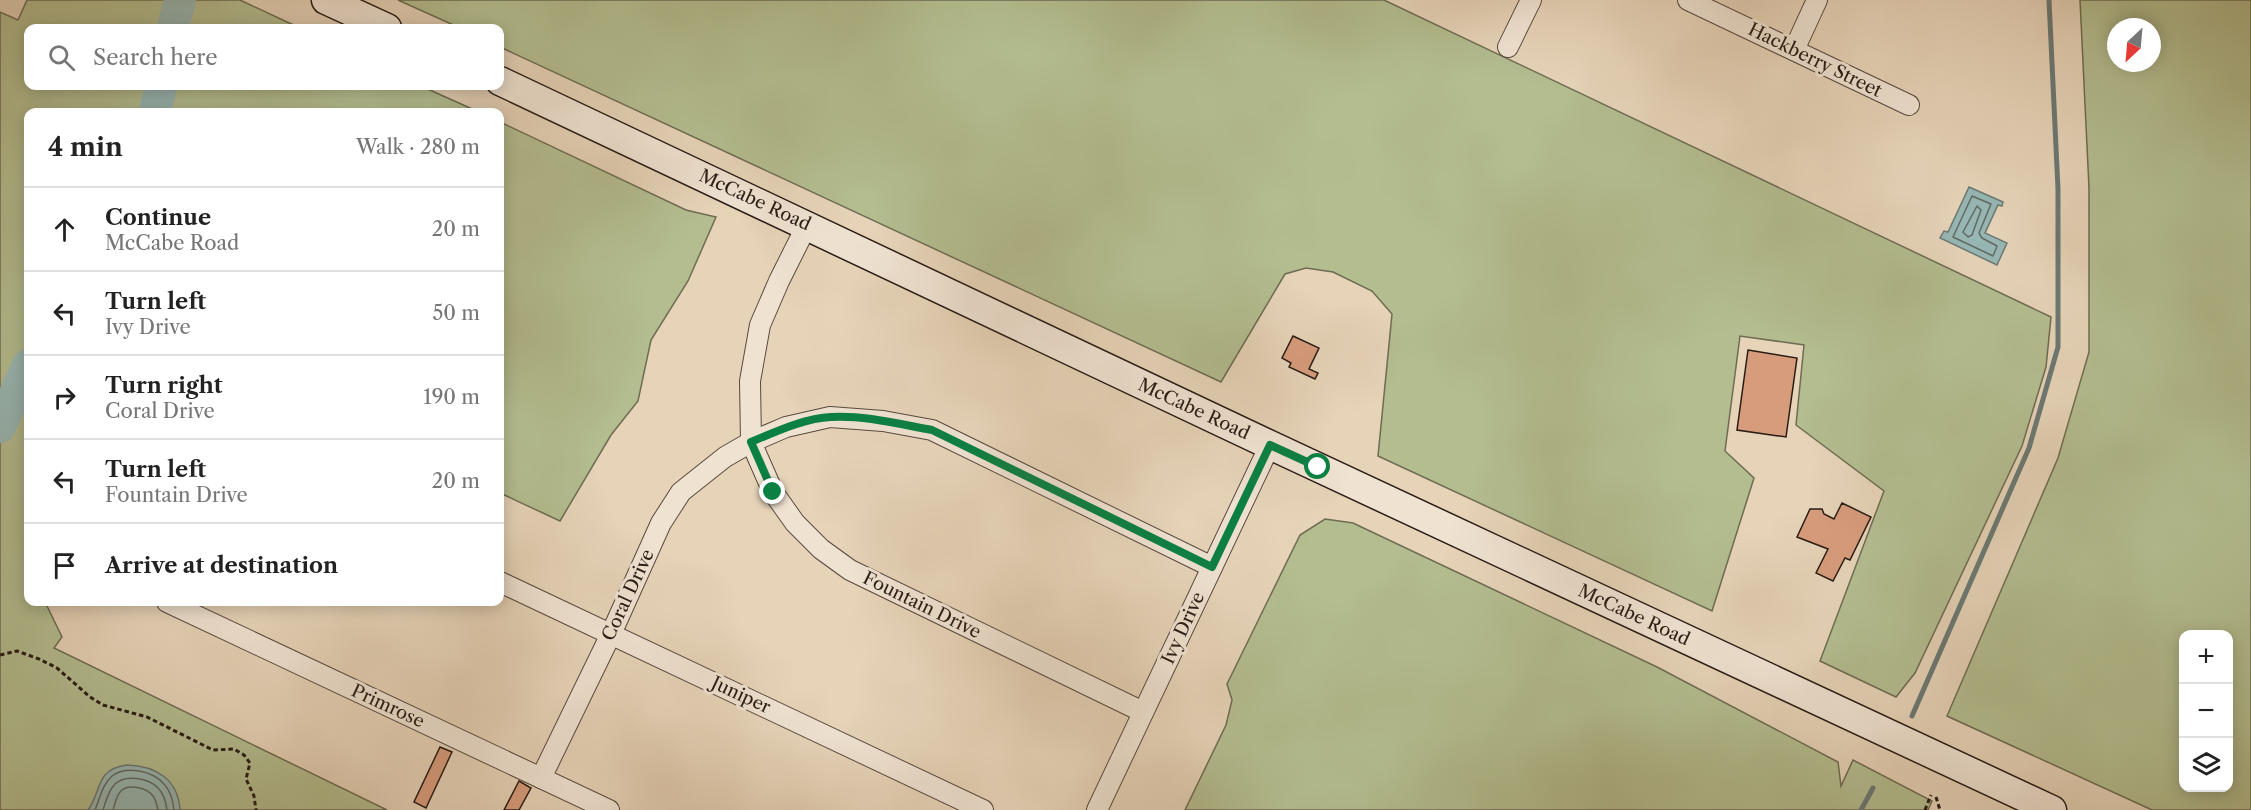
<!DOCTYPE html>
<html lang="en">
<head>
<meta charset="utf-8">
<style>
	:root { --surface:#fff; --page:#f2f2f2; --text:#222; --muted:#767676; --line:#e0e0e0 }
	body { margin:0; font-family:"Libre Caslon Text",serif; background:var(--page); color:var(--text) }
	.controls { position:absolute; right:18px; bottom:18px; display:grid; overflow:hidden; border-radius:12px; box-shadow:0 3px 15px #0003 }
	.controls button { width:54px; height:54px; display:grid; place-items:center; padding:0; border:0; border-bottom:2px solid var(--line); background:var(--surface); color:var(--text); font:30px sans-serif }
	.compass { position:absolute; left:2107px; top:18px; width:54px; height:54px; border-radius:50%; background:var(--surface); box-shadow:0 3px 15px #0003; rotate:206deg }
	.stop { position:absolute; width:18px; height:18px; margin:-14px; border:4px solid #0b8043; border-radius:50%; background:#fff }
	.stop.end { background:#0b8043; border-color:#fff; box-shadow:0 2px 6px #0008 }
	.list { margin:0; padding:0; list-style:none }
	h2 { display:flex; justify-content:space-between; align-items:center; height:78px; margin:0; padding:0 24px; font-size:26px }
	h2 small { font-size:20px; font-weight:400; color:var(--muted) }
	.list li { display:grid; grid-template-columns:39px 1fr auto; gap:18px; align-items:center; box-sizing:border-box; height:84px; padding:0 24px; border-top:2px solid var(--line) }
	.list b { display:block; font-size:22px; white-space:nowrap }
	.list p { margin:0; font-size:20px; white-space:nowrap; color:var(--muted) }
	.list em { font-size:20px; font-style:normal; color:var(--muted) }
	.icon { flex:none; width:33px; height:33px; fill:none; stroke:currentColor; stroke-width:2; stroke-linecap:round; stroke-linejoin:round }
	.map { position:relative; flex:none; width:2251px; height:810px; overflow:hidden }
	.search { position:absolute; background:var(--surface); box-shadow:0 3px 15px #0003; left:24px; top:24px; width:480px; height:66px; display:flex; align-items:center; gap:15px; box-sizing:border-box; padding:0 21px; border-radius:12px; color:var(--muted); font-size:22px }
	.panel { position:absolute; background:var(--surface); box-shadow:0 3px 15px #0003; left:24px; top:108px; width:480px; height:498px; border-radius:12px }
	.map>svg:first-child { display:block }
	.green { fill:#b3bd90; stroke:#6e6c52; stroke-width:1.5; fill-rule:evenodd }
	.water { fill:#97b7b4; stroke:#6b7974; stroke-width:1.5 }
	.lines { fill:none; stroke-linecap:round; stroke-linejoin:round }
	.shore { stroke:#606a64; stroke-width:1.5 }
	.stream { stroke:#6b7974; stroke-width:5 }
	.river { stroke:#97b7b4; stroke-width:32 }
	.building { fill:#d79c7c; stroke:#281c15; stroke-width:1.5 }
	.street-casing { stroke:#584a3e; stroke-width:22 }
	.secondary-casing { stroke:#281c15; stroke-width:31 }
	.path { stroke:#281c15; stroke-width:3; stroke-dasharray:4.5 3; stroke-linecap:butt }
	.street { stroke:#efe2d1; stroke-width:20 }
	.secondary { stroke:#efe2d1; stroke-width:28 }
	.route { stroke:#0b8043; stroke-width:8 }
	.labels { text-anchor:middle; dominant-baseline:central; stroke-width:6; stroke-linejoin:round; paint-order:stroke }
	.street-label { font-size:18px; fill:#281c15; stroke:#efe2d1 }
</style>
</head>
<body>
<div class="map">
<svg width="2251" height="810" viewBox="0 0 2251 810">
	<rect width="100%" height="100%" fill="#e6d3b8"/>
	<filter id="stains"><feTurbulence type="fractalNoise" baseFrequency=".00333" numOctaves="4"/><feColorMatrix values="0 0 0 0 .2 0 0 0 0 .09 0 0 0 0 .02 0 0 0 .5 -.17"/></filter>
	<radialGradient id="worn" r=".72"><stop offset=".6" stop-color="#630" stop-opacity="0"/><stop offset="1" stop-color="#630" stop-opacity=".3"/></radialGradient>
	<g class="green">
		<path d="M27,0h213l60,28h-272v58h393l58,26h-451v490h17l17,35 -8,11 333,162h-387v-798l18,8z"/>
		<path d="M398,0h986l667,317 -5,50 -24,79 -107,227 -19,24 -76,-36 64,-170 -88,-66 8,-80 -64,-9 -15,115 29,27 -42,133 -334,-155 14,-142 -20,-23 -39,-19 -27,-4 -21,6 -64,108 -721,-335v-19h-40z"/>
		<path d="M2080,0h171v810h-99l-205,-94 111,-258 31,-106v-164zM2116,27h36v36h-36zM2184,634h44v154h-44z"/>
		<path d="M500,122l186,88 30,7 -28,64 -37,59 -13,61 -27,34 -51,86 -60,-28z"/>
		<path d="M1325,519l28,4 304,144 181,95 3,24 12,-26 79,41 -4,9h-743l41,-85 6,-25 -5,-16 73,-149z"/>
	</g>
	<g class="water">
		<path d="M1969,187l34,15 -1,4 -4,-1 -13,28 22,10 -10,22 -57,-27 4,-7 4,1z"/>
		<path d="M127,765c29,1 51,14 53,45h-92c14,-19 7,-41 39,-45z"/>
	</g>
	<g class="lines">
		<g class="shore">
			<path d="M1972,196l19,8 -12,29 3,5 15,8 -4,10 -40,-19z"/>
			<path d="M1977,206l4,4 -9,25 -4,2 -5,-5z"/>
			<path d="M95,810c5,-12 7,-25 17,-34 14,-11 41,-5 52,8 7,7 9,17 10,26"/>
			<path d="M103,810c3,-9 5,-19 12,-26 10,-10 34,-6 43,4 6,6 8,14 9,22"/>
			<path d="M113,810c2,-6 3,-14 8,-19 7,-8 26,-3 32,5 3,4 4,9 5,14"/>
		</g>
		<g class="stream">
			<path d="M1912,716l117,-268 29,-101v-158l-9,-189"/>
			<path d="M1861,810l12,-22"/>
		</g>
		<g class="river">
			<path d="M173,28l7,-28"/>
			<path d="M155,112l6,-26"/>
			<path d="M0,427l28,-62"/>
		</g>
	</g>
	<g class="building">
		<path d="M1293,336l26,12 -10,21 9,4 -3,6 -26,-12 2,-4 -9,-5z"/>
		<path d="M1748,350l49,8 -11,79 -49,-7z"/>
		<path d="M1842,503l29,14 -21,43 -5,-2 -12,23 -17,-8 12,-24 -31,-12 13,-28h12l2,5 10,5z"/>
		<path d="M440,747l12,5 -26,56 -12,-6z"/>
		<path d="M519,781l12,7 -12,22h-15z"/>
	</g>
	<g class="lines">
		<g class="street-casing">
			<g id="street">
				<path d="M1688,0l221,105"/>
				<path d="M1508,47l23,-47"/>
				<path d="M1794,50l23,-50"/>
				<path d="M807,225l-28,56 -19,44 -10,56 1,61 22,50 22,31 26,26 29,21 293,142"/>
				<path d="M500,582l483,228"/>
				<path d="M167,602l442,208"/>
				<path d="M541,778l70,-144 50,-111 20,-31 44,-35 26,-15 35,-15 44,-10 53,4 49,9 280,137"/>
				<path d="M1097,810l173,-365"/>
			</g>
		</g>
		<g class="secondary-casing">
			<g id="secondary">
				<path d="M326,0l61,28"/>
				<path d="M500,81l770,364 782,365"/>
			</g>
		</g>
		<g class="path">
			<path d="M0,655l17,-4 22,8 18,9 33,29 13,8 44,12 66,33 21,-1 10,6 6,8 -4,16 8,17 2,14"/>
			<path d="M1936,797l4,13"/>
			<path d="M1925,810l6,-15"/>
		</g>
		<use href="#street" class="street"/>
		<use href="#secondary" class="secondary"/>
	</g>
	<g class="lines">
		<path class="route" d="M773,492l-22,-50c24,-10 54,-24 80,-25 33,-2 68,7 101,13l280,137 58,-122 48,22"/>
	</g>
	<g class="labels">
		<g class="street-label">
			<text transform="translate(1815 60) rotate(26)">Hackberry Street</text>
			<text transform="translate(755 200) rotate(25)">McCabe Road</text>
			<text transform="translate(1194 409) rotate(25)">McCabe Road</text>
			<text transform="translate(628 595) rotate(-65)">Coral Drive</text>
			<text transform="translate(922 605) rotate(26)">Fountain Drive</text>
			<text transform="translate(1634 615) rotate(25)">McCabe Road</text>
			<text transform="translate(1183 628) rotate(-65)">Ivy Drive</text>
			<text transform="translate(741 695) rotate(25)">Juniper</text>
			<text transform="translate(388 706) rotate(25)">Primrose</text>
		</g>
	</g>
	<rect width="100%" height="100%" filter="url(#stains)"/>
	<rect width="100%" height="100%" fill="url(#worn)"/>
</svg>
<div class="controls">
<button>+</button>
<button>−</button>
<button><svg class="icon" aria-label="layers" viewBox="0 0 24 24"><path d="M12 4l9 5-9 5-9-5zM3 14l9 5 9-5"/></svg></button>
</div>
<svg class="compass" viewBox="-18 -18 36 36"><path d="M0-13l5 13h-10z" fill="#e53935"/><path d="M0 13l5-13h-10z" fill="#767676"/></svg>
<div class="stop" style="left:1318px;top:467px"></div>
<div class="stop end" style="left:773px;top:492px"></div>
<div class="search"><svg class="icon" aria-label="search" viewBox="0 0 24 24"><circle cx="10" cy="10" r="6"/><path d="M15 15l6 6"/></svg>Search here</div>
<section class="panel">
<h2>4 min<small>Walk · 280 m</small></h2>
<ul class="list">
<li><svg class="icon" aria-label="ahead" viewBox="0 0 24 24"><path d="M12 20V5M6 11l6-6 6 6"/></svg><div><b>Continue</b><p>McCabe Road</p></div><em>20 m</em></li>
<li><svg class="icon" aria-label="left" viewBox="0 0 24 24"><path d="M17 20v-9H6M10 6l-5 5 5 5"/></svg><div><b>Turn left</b><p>Ivy Drive</p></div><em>50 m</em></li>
<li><svg class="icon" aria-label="right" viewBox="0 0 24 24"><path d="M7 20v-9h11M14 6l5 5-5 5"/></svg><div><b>Turn right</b><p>Coral Drive</p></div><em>190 m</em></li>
<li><svg class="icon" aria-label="left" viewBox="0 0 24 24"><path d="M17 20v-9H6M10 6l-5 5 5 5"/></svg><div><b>Turn left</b><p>Fountain Drive</p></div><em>20 m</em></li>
<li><svg class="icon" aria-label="arrive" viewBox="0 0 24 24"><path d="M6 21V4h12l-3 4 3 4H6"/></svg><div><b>Arrive at destination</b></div></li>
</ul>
</section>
</div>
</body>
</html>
